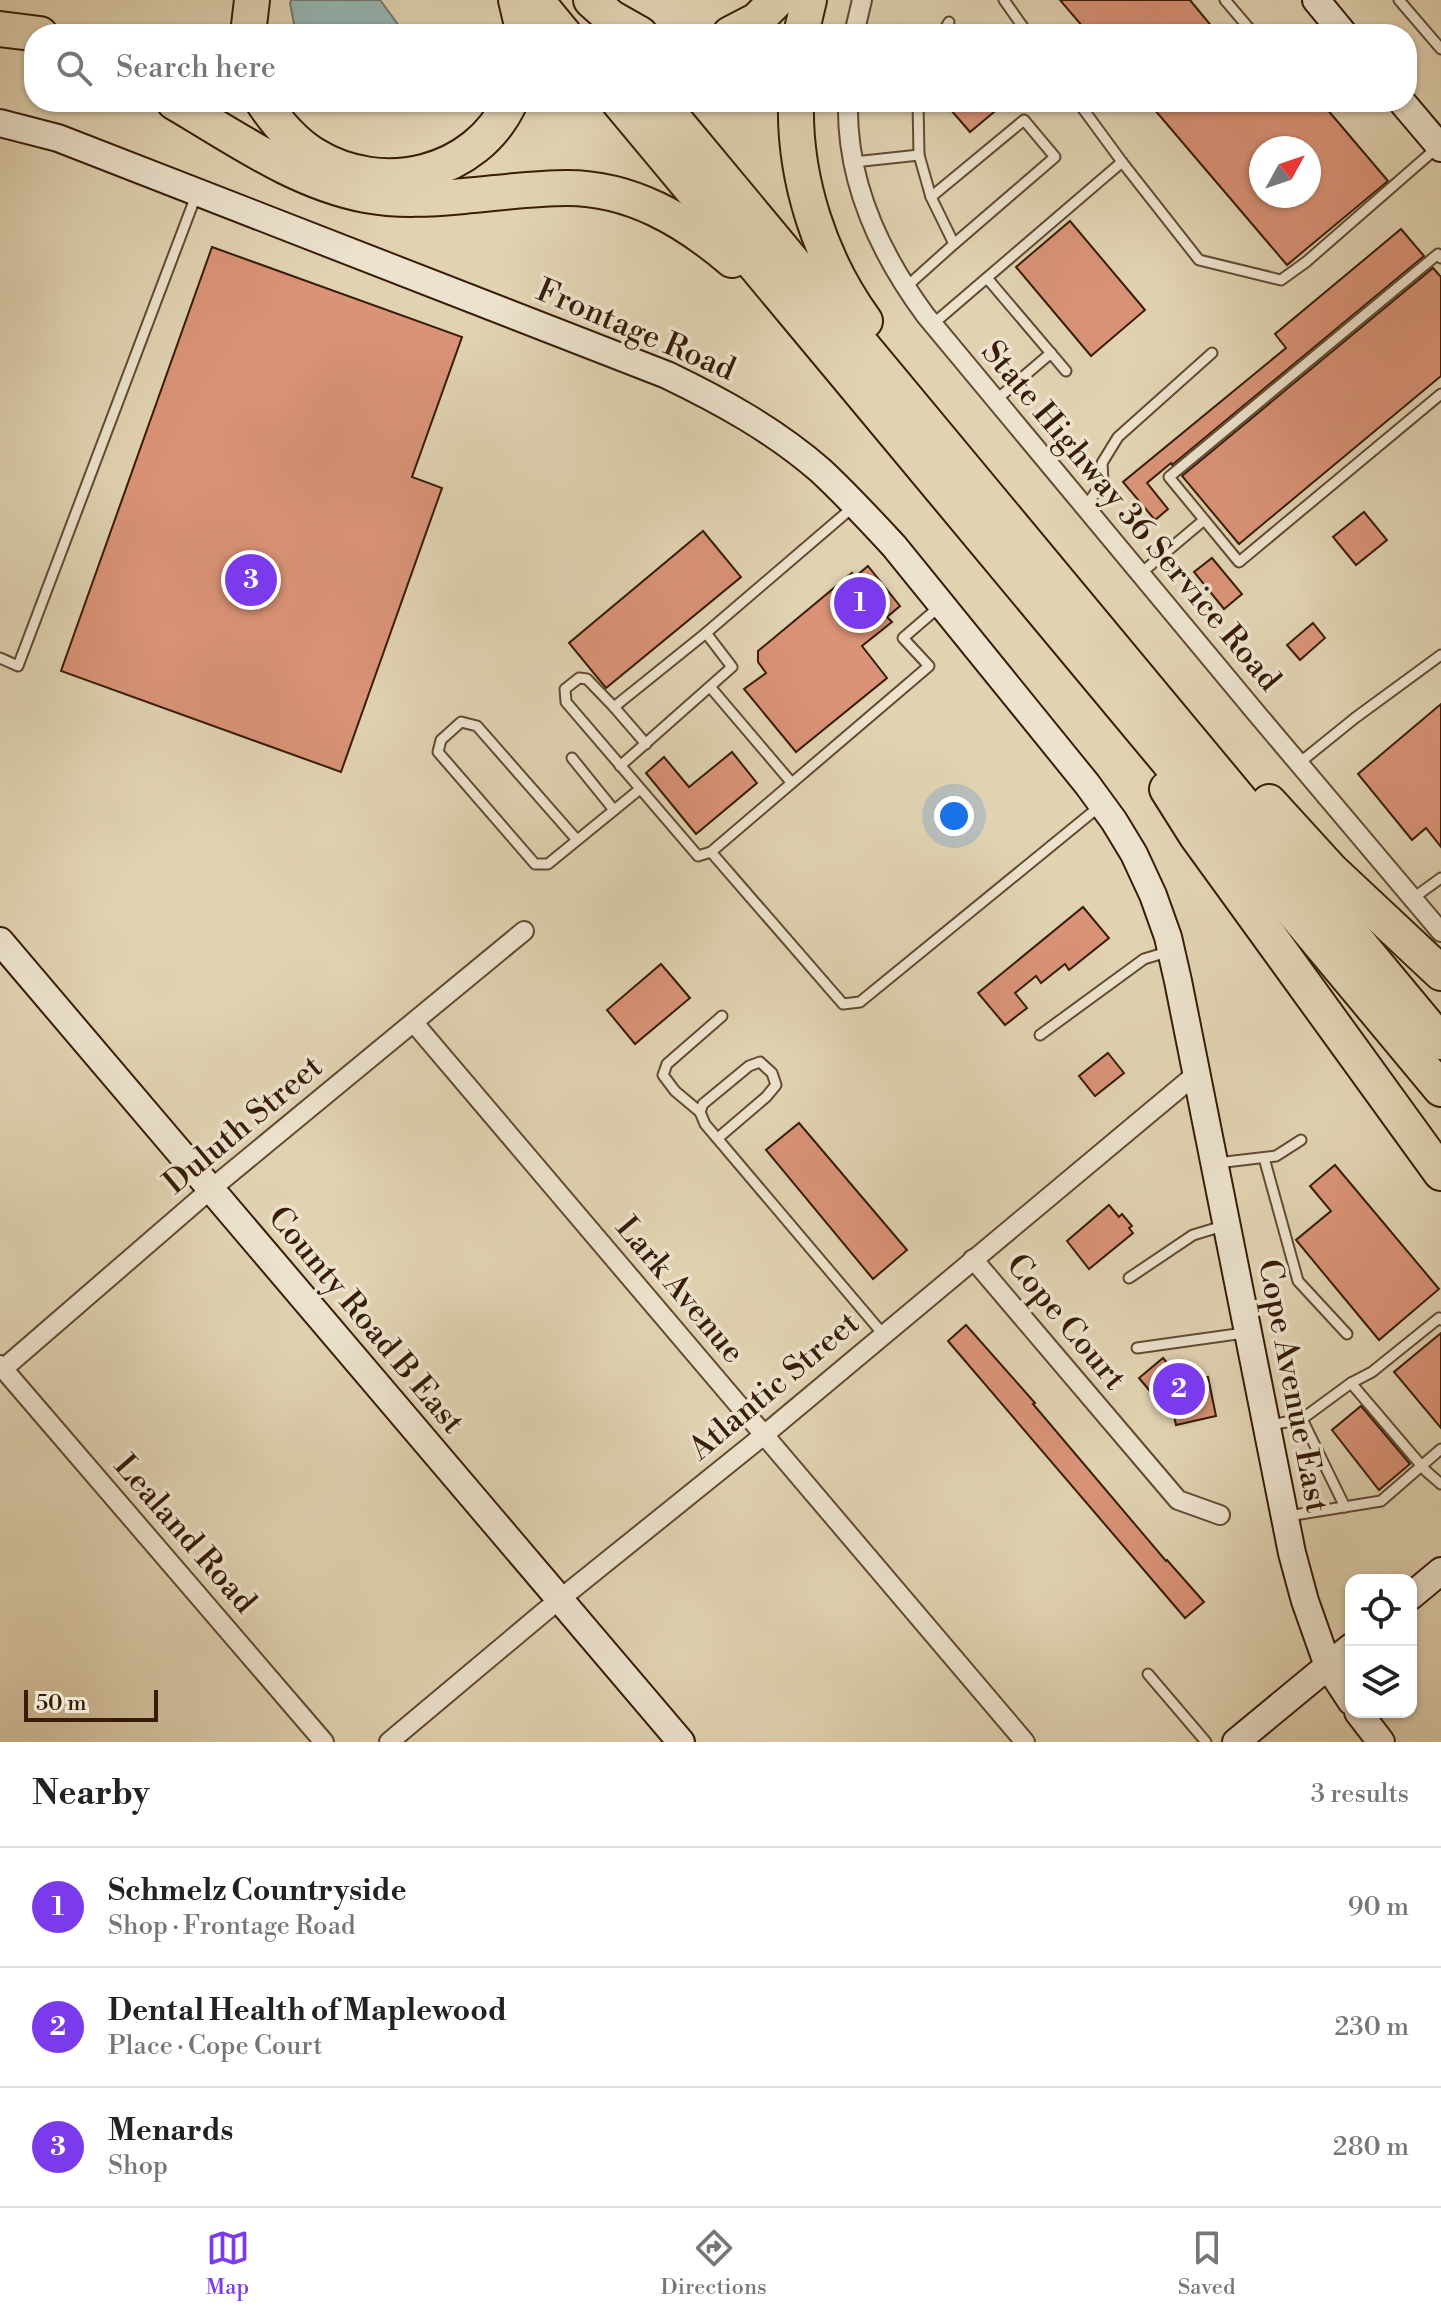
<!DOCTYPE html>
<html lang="en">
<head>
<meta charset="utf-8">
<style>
	:root { --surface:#fff; --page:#f2f2f2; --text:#222; --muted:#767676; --line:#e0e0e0; --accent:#7c3aed }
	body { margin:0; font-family:"Libre Bodoni",serif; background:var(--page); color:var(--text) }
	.controls { position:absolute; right:24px; bottom:24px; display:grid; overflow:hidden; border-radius:16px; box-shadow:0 2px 6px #0004 }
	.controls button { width:72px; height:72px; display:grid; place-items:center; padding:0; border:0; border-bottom:2px solid var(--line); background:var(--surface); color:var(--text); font:40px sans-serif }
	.compass { position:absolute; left:1249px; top:136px; width:72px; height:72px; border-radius:50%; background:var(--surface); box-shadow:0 2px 6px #0004; rotate:50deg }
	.scale { position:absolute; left:24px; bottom:20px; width:134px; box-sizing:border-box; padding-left:8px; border:4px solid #381c07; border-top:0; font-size:22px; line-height:28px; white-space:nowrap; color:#381c07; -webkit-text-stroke:6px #ece2cd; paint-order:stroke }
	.you { position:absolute; left:954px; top:816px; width:28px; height:28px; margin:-20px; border:6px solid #fff; border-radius:50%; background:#1a73e8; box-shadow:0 0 0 12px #1a73e833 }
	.badge { display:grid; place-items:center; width:52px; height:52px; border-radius:50%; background:var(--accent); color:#fff; font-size:26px; font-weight:700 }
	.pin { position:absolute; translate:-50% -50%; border:4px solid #fff; box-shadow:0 2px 8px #0006 }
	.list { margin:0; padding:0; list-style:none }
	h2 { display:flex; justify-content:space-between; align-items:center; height:104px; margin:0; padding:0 32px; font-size:34px }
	h2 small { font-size:26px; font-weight:400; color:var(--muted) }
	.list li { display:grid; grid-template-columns:52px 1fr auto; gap:24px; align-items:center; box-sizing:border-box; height:120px; padding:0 32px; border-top:2px solid var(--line) }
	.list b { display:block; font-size:30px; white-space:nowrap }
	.list p { margin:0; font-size:26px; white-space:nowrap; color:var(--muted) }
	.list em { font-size:26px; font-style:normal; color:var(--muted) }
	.icon { flex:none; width:44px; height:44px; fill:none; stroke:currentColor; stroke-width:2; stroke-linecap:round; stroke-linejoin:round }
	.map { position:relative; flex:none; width:1441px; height:1742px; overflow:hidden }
	.search { position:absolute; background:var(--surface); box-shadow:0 2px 6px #0004; left:24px; right:24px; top:24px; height:88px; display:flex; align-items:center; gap:20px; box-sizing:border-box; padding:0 28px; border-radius:32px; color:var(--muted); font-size:30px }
	.sheet { height:464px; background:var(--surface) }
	nav { display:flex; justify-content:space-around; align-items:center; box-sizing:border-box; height:112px; border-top:2px solid var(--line); background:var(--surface); font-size:22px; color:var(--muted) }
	nav a { display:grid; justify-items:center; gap:4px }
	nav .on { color:var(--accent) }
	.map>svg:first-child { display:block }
	.water { fill:#95b7b3; stroke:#70796e; stroke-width:2 }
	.building { fill:#da9377; stroke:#381c07; stroke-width:2; fill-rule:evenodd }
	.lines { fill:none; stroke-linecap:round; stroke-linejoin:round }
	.lane-casing { stroke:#624a32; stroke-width:13 }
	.street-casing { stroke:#624a32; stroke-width:22 }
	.secondary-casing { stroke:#381c07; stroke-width:30 }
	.highway-casing { stroke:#381c07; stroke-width:38 }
	.lane { stroke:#ece2cd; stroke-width:9 }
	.street { stroke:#ece2cd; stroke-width:18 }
	.secondary { stroke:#ece2cd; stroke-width:26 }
	.highway { stroke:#e1d3b2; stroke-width:34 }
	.labels { text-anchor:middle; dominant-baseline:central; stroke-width:7; stroke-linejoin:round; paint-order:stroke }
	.street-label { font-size:32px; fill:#381c07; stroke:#ece2cd }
</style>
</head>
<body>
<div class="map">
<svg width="1441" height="1742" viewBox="0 0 1441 1742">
	<rect width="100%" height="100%" fill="#e1d3b2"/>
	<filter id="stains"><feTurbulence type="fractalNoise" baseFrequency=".0025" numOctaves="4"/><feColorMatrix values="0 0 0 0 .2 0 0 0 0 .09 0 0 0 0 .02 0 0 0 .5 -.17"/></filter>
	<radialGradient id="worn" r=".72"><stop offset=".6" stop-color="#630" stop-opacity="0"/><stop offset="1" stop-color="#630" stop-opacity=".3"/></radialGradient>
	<path class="water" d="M291,0h89l25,34h-109l-6,-31z"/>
	<g class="building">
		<path d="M1060,0h130l28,34h-129z"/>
		<path d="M944,102h62l-36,30z"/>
		<path d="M1148,102h173l67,79 -101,84zM1261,148h48v48h-48z"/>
		<path d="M1070,221l75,89 -54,46 -75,-89z"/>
		<path d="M1401,229l23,27 -252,209 -1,-2 -24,20 21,26 -13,11 -32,-38 163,-134 -11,-14z"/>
		<path d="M212,247l250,90 -50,140 30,11 -101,284 -280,-101z"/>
		<path d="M1433,268l8,9v99l-202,168 -57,-68z"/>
		<path d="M1364,512l23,28 -31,25 -23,-28z"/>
		<path d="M703,531l38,46 -135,111 -37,-45z"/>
		<path d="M1212,558l30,36 -18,15 -30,-37z"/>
		<path d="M868,566l32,40 -13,11 5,5 -30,24 25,32 -91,74 -52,-63 22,-16 -8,-11v-11l94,-78 3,4z"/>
		<path d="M1313,623l12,15 -25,22 -13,-15z"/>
		<path d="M1441,704v143l-15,-19 -14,12 -54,-66z"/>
		<path d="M732,752l25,31 -61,51 -50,-61 18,-16 25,30z"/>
		<path d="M1083,907l26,31 -40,32 -4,-6 -24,19 -5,-7 -21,17 12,15 -22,17 -27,-32z"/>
		<path d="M661,964l29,34 -55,46 -28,-34z"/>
		<path d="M1108,1053l16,20 -29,23 -16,-20z"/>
		<path d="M799,1123l108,127 -34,29 -107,-129z"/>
		<path d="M1335,1165l104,124 -60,51 -83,-100 35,-29 -21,-25z"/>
		<path d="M1109,1205l10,12 3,-3 10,12 -3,2 4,5 -44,36 -22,-28z"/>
		<path d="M966,1325l69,78 -2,1 133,157 1,-1 37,42 -19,16 -237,-277z"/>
		<path d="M1441,1333v95l-47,-56z"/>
		<path d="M1163,1358l20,24 25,-5 8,39 -40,9 -6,-28 -9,7 -22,-26z"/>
		<path d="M1361,1406l49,58 -31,26 -47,-60z"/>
	</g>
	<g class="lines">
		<g class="lane-casing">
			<g id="lane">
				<path d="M1004,0l24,34"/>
				<path d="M1225,0l29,34"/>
				<path d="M1399,0l42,49"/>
				<path d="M942,34l7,-12"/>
				<path d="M918,102l1,53"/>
				<path d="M854,162l65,-7 12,42 23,47 -49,44"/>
				<path d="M1122,162l77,98 82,20 25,-18 133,-116"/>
				<path d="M931,197l93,-77 31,37 -101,87"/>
				<path d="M1441,258l-3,-4 -269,223 70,85 202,-168"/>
				<path d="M987,278l79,93"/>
				<path d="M933,324l189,-162 -44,-60"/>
				<path d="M996,400l55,-47"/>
				<path d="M853,507l-147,126 -92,74 -27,-28 -8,-1 -14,11 1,13 132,154 13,-4 218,-186 -26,-28 36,-31"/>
				<path d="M1085,508l18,-27 -1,-18 16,-26 94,-84"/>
				<path d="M1140,574l64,-54"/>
				<path d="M0,658l18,8 179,-473"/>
				<path d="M711,688l80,94"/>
				<path d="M614,707l32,37"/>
				<path d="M572,758l42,52"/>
				<path d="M1298,764l57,-46 86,-63"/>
				<path d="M620,766l112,-99 -26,-34"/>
				<path d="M577,840l-100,-114 -16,-4 -20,18 -3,12 97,112h13l92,-75"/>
				<path d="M711,852l132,152 17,-2 240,-196"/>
				<path d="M1412,899l29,-21"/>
				<path d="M1040,1035l104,-76 23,-7"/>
				<path d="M700,1112l-25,-21 -12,-16 4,-11 55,-48"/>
				<path d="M718,1138l48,-41 10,-12 -4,-12 -12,-11 -11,4 -46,38 -3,8 5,12 178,210"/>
				<path d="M1264,1158l34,123 49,53"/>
				<path d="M1217,1163l59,-7 25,-16"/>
				<path d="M1129,1278l64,-43 30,-9"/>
				<path d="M1137,1348l107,-15"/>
				<path d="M1351,1383l21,-11 67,-54 2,2"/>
				<path d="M1302,1419l43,88"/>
				<path d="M1270,1425l32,-6 49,-36 75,88 15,13"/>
				<path d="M1288,1516l93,-15 60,-52"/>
				<path d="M1148,1674l58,68"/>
			</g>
		</g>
		<g class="street-casing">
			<g id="street">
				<path d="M854,34l8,-34"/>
				<path d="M848,102c-2,79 32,152 78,214l331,398 184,218"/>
				<path d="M414,1023l611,719"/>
				<path d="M973,1259l205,241 42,15"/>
				<path d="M0,1365l324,377"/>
				<path d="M3,1369l208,-180 313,-258"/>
				<path d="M389,1742l155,-130 220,-177 431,-360"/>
			</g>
		</g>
		<g class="secondary-casing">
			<g id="secondary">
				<path d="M1316,0l28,34"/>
				<path d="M1402,102l39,46"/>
				<path d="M0,123l58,15 609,237c54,26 107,55 153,95 26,24 50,50 74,76l193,238 27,37 20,33 19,41 15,42 10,44 114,572 13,48 23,65 23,35"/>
				<path d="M0,941l681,801"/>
				<path d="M1411,1596l30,-25"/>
				<path d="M1358,1712l23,30"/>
				<path d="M1236,1742l115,-95"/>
			</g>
		</g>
		<g class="highway-casing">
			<g id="highway">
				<path d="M516,0l8,34"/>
				<path d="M536,0l28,34"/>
				<path d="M591,0l19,17 30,17"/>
				<path d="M0,29l40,5"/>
				<path d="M248,34l4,-34"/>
				<path d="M730,34l27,-14 20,-20"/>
				<path d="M801,34l8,-34"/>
				<path d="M174,102c60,35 122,80 192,93 32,6 65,4 98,1 34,-3 69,-8 103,-8 64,0 118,32 165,72"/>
				<path d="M263,102c14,21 30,40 51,53 68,42 162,20 196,-53"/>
				<path d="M619,102l822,987"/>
				<path d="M660,102l781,940"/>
				<path d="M796,102c-2,77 24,157 69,219"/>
				<path d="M1167,789l29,46 245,338"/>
				<path d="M1269,802l62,68 110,103"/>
			</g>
		</g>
		<use href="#lane" class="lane"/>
		<use href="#street" class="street"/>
		<use href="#secondary" class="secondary"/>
		<use href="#highway" class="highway"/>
	</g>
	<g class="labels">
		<g class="street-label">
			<text transform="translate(636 330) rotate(23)">Frontage Road</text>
			<text transform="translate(1131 516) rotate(50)">State Highway 36 Service Road</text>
			<text transform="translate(243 1125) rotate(-40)">Duluth Street</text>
			<text transform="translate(680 1290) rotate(50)">Lark Avenue</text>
			<text transform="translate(366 1320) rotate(50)">County Road B East</text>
			<text transform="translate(1066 1322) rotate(50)">Cope Court</text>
			<text transform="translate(774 1386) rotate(-40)">Atlantic Street</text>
			<text transform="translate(1293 1386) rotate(79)">Cope Avenue East</text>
			<text transform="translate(185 1534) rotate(49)">Lealand Road</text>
		</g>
	</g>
	<rect width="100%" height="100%" filter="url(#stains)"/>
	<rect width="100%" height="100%" fill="url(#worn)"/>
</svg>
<div class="controls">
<button><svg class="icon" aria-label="locate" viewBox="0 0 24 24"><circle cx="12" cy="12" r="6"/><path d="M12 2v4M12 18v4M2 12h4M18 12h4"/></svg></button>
<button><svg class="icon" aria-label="layers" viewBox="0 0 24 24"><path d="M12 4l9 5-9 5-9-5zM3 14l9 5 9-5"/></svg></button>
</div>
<svg class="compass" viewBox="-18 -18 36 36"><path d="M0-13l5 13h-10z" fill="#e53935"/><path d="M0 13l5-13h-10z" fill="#767676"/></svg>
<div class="scale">50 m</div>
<div class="you"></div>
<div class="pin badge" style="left:860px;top:603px">1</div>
<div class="pin badge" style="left:1179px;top:1389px">2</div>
<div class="pin badge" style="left:251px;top:580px">3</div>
<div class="search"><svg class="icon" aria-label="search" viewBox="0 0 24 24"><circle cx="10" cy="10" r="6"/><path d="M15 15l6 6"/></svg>Search here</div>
</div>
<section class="sheet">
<h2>Nearby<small>3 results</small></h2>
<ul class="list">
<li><span class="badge">1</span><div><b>Schmelz Countryside</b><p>Shop · Frontage Road</p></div><em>90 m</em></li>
<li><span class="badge">2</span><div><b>Dental Health of Maplewood</b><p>Place · Cope Court</p></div><em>230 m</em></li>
<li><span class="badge">3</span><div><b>Menards</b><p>Shop</p></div><em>280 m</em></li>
</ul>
</section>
<nav>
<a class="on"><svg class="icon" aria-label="map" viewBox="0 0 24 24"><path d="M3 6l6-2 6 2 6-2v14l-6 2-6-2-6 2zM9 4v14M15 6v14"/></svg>Map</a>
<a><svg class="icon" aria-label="directions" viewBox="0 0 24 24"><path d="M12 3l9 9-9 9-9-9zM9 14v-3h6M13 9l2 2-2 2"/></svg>Directions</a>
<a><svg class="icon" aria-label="saved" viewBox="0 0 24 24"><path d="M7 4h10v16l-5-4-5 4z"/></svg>Saved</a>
</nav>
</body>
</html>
